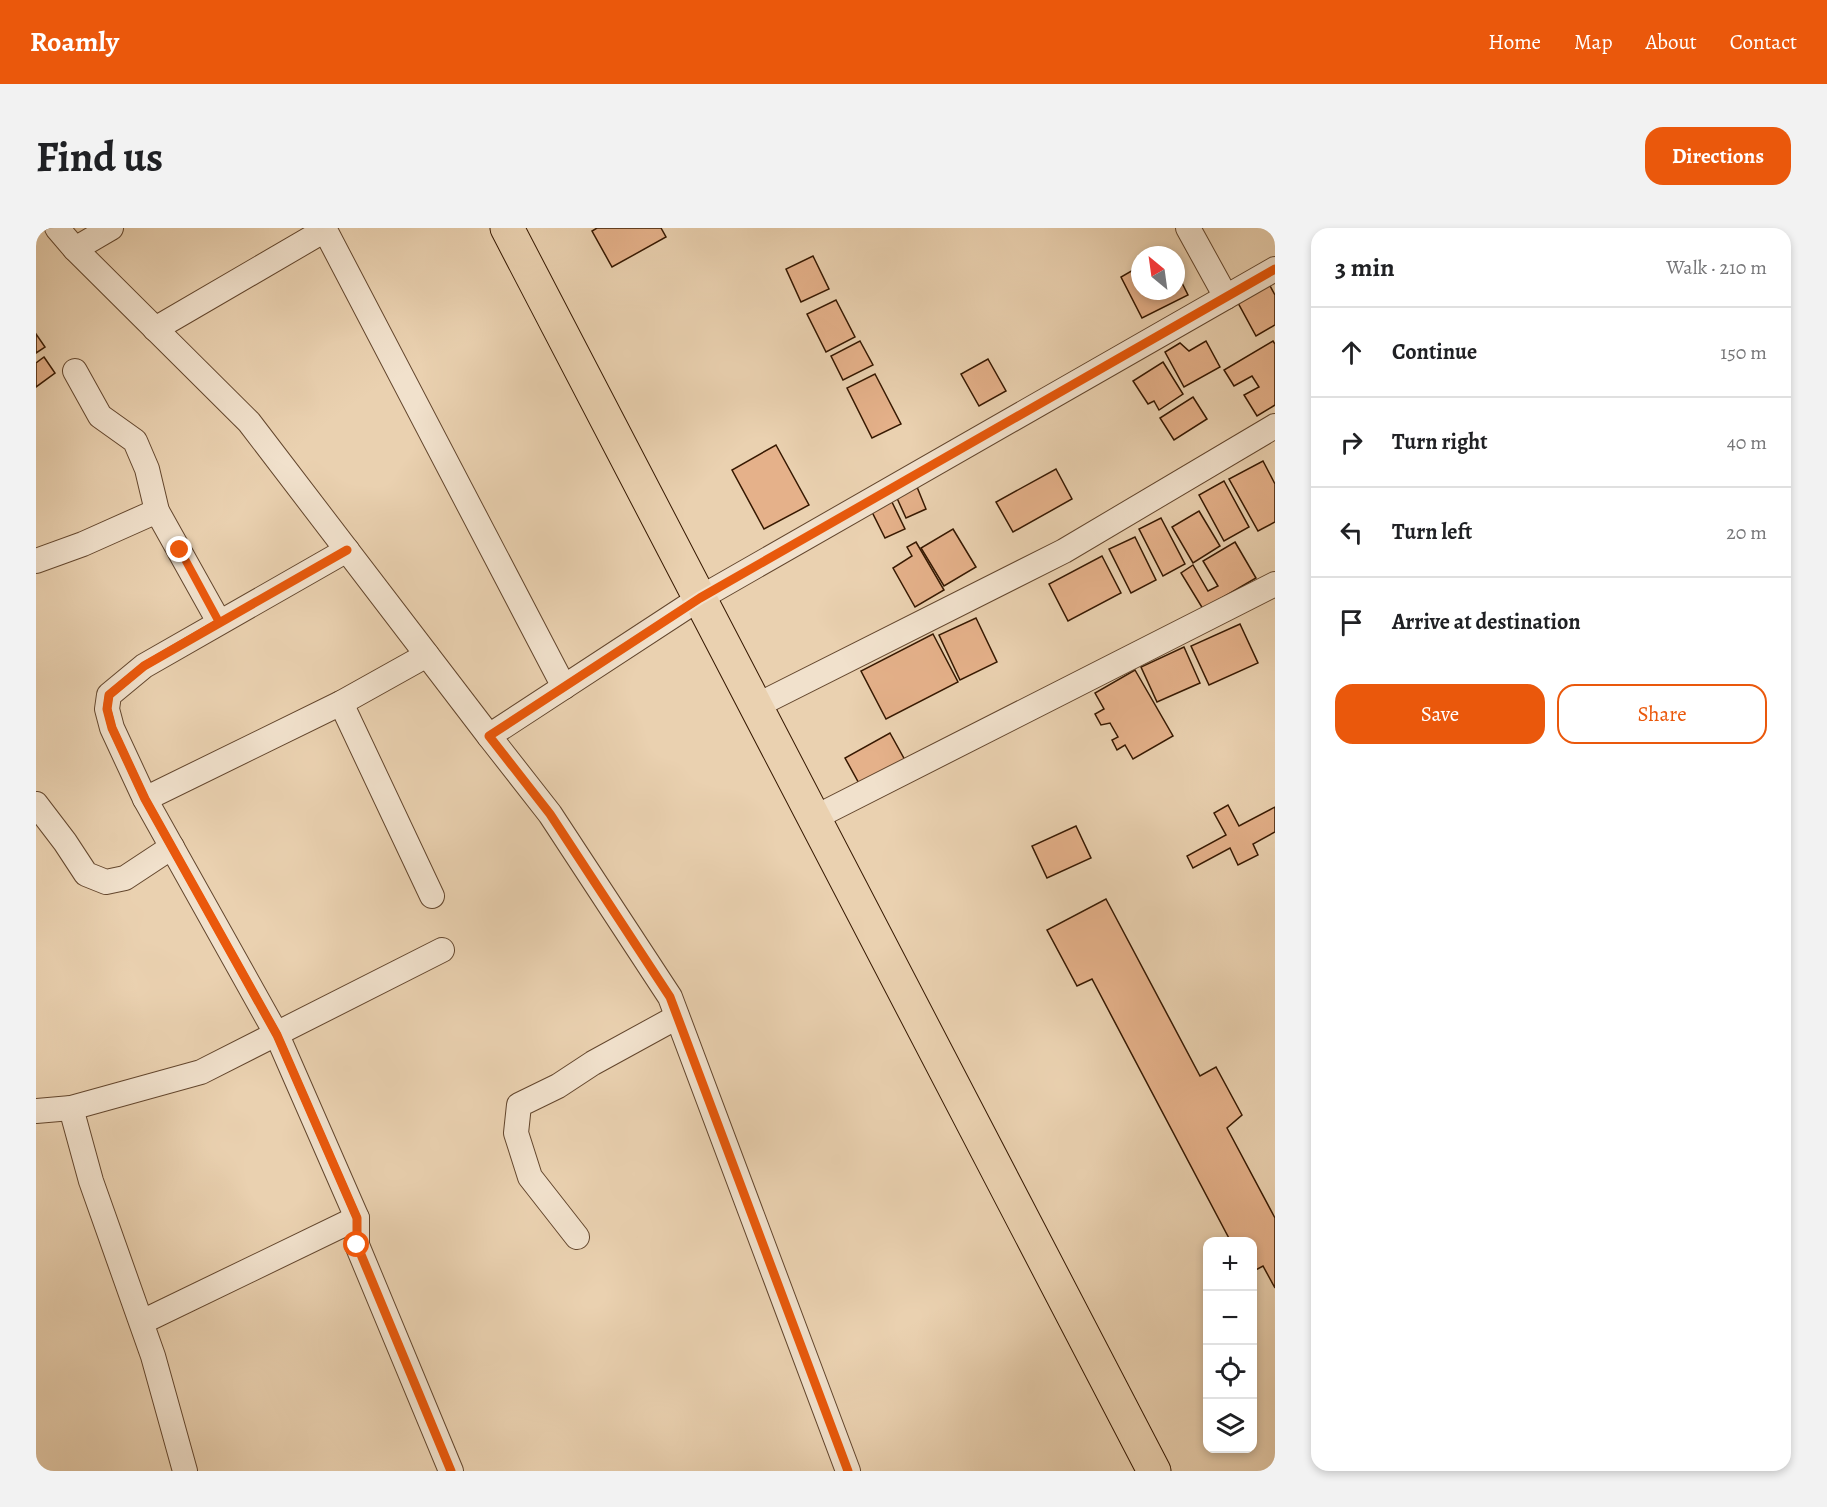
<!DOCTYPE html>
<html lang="en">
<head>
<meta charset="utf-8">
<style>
	:root { --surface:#fff; --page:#f2f2f2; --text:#202124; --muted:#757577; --line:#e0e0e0; --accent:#ea580c }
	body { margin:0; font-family:Alegreya,serif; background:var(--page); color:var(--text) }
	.controls { position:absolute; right:18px; bottom:18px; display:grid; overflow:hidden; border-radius:12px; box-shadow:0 3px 9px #0003 }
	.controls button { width:54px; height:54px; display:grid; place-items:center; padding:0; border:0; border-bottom:2px solid var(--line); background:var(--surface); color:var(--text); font:30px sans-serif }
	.compass { position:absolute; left:1095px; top:18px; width:54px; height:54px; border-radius:50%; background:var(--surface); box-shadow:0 3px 9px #0003; rotate:331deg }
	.stop { position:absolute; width:18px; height:18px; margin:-14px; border:4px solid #ea580c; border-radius:50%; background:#fff }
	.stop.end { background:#ea580c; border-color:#fff; box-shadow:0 2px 6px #0008 }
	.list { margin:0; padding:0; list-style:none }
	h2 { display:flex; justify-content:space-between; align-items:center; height:78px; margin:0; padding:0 24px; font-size:26px }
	h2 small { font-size:20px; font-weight:400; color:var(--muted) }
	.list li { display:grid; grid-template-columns:39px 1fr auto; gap:18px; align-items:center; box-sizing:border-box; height:90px; padding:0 24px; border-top:2px solid var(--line) }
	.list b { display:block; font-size:22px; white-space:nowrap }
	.list em { font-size:20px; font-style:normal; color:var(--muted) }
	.actions { display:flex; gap:12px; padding:18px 24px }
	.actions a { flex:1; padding:14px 0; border:2px solid var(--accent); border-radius:18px; text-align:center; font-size:21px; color:var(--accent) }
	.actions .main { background:var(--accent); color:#fff }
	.icon { flex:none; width:33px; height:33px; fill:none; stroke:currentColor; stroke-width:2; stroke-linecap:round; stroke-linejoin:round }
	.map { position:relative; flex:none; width:1239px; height:1243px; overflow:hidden; border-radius:18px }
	header { display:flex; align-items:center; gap:36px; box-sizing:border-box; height:84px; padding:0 30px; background:var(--accent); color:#fff }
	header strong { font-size:28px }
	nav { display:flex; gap:33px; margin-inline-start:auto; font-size:21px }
	.intro { display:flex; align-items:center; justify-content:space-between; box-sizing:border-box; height:144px; padding:0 36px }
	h1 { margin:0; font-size:42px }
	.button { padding:15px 27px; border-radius:18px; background:var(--accent); color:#fff; font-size:21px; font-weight:700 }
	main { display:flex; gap:36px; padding:0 36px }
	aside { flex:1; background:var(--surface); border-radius:18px; box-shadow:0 3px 9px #0003 }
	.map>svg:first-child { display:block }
	.building { fill:#e5b18a; stroke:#361801; stroke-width:1.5 }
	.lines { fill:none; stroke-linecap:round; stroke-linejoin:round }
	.minor-casing { stroke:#63462d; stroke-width:26 }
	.trunk-casing { stroke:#361801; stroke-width:35 }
	.minor { stroke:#f1e1cc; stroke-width:24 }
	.trunk { stroke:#ead1b0; stroke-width:33 }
	.cycleway-casing { stroke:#f1e1cc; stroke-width:13 }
	.cycleway { stroke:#e8590c; stroke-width:9 }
	.route { stroke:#ea580c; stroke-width:8 }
</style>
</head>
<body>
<header>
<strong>Roamly</strong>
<nav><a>Home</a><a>Map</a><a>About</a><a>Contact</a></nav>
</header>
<div class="intro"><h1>Find us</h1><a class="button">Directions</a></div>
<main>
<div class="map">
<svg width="1239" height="1243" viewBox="0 0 1239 1243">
	<rect width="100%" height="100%" fill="#ead1b0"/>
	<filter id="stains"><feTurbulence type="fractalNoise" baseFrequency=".00333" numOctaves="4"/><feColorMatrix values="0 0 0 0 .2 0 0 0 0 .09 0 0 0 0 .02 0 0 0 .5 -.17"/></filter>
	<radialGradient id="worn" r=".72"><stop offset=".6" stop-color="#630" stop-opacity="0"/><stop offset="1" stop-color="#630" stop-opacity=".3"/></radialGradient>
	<g class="building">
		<path d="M561,0h64l5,9 -54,30 -20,-36z"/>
		<path d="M777,28l16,33 -28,13 -15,-33z"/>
		<path d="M1104,38v25h36v-20l12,24 -46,23 -21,-41z"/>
		<path d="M1233,56l6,11v30l-19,11 -19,-35z"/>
		<path d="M800,72l19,37 -29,15 -19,-38z"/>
		<path d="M0,106l9,13 -9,6z"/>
		<path d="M824,113l13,24 -30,15 -12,-24z"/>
		<path d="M1170,113l14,26 -36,20 -19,-35 15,-9 9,8z"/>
		<path d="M1237,113l2,3v61l-18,11 -13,-21 15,-8 -7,-11 -18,10 -10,-16z"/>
		<path d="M8,129l11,16 -19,14v-24z"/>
		<path d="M952,131l18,32 -27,15 -18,-32z"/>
		<path d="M1127,134l20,32 -24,16 -5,-9 -6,3 -15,-23z"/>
		<path d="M839,146l26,50 -29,14 -25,-50z"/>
		<path d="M1157,169l14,22 -33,21 -14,-22z"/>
		<path d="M740,217l33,60 -45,24 -32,-59z"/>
		<path d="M1227,233l12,23v38l-17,9 -29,-52z"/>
		<path d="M1020,241l16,30 -59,33 -17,-30z"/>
		<path d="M1188,253l25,46 -25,14 -25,-46z"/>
		<path d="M881,259l9,22 -20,9 -10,-22z"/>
		<path d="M854,270l15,31 -20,9 -15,-30z"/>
		<path d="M1163,283l21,35 -27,17 -21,-36z"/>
		<path d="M1125,290l24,46 -22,12 -24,-47z"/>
		<path d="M917,301l23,38 -32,19 -23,-38z"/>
		<path d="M1099,309l21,43 -25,13 -22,-44z"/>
		<path d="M880,314l28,48 -29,17 -22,-39 19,-12 -5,-9z"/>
		<path d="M1199,314l21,36 -53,31 -22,-36 12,-8 15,26 10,-5 -15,-25z"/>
		<path d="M1066,328l19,37 -53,28 -19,-37z"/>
		<path d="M940,390l21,44 -37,18 -21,-45z"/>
		<path d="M1204,396l18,39 -49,22 -18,-39z"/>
		<path d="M897,406l25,48 -72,37 -25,-48z"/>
		<path d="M1148,419l16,36 -43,19 -16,-35z"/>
		<path d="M1099,442l38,66 -40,23 -8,-14 -8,5 -5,-10 6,-3 -8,-14 -9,2 -6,-11 9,-5 -9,-16z"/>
		<path d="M854,505l16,29 -45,25 -16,-29z"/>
		<path d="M1192,577l11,21 36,-19v25l-22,12 5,11 -20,10 -8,-17 -37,20 -6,-12 39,-21 -12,-22z"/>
		<path d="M1040,598l15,32 -44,20 -15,-32z"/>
		<path d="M1070,671l94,177 16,-9 26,48 -15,13 48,90v70l-12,-22 -11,6v-30h-21l-139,-263 -15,7 -30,-56z"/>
	</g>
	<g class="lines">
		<g class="minor-casing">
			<g id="minor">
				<path d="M21,0l18,21 174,173 240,314"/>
				<path d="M288,0l240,459"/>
				<path d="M1152,0l38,69"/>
				<path d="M39,21l36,-21"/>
				<path d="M119,101l170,-99"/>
				<path d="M39,143l25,45 35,25 12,28 10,42 62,111"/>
				<path d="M311,322l-203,116 -35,29 -2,14 5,19 33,71 132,236 80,183v27l94,226"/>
				<path d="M0,333l47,-17 74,-33"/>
				<path d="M305,475l91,193"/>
				<path d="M720,478l308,-155 211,-125"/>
				<path d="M109,571l196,-96 86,-48"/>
				<path d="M0,576l29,38 21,32 20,8 19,-4 47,-31"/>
				<path d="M778,590l461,-234"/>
				<path d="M35,880l20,73 62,175 32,115"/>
				<path d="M0,883l35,-3 130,-36 241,-122"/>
				<path d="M541,1009l-47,-60 -14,-44 3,-28 39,-19 35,-23 84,-46"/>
				<path d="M106,1094l215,-104"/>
				<path d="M812,1243l-178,-474 -120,-183 -61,-78 211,-138 575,-329"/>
			</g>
		</g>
		<g class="trunk-casing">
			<path id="trunk" d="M471,0l647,1243"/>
		</g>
		<use href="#minor" class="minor"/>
		<use href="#trunk" class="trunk"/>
		<g class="cycleway-casing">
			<g id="cycleway">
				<path d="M311,322l-203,116 -35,29 -2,14 5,19 33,71 132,236 80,183v27l94,226"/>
				<path d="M812,1243l-178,-474 -120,-183 -61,-78 211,-138 575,-329"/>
			</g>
		</g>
		<use href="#cycleway" class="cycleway"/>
	</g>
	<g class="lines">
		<path class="route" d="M144,322l39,72 -75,44 -35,29 -2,13 5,20 33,71 132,236 80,183v27"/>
	</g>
	<rect width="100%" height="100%" filter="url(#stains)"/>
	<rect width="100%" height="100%" fill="url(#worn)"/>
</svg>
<div class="controls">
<button>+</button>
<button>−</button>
<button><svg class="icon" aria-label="locate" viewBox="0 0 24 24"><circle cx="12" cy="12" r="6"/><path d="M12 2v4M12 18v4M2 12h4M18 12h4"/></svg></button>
<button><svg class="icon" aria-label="layers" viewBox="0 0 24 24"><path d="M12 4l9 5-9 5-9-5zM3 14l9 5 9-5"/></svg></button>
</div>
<svg class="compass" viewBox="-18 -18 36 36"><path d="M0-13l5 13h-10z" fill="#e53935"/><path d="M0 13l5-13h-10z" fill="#757577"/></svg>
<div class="stop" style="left:321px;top:1017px"></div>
<div class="stop end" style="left:144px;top:322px"></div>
</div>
<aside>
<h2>3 min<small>Walk · 210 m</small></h2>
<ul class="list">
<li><svg class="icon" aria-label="ahead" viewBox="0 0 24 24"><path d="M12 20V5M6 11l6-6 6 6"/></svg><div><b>Continue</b></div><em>150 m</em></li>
<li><svg class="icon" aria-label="right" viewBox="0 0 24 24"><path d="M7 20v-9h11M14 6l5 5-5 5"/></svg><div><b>Turn right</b></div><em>40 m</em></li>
<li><svg class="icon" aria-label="left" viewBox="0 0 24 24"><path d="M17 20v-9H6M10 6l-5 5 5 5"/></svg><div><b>Turn left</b></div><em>20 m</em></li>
<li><svg class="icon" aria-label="arrive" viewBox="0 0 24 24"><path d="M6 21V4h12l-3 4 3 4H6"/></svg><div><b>Arrive at destination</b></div></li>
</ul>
<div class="actions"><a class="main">Save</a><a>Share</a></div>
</aside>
</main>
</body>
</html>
